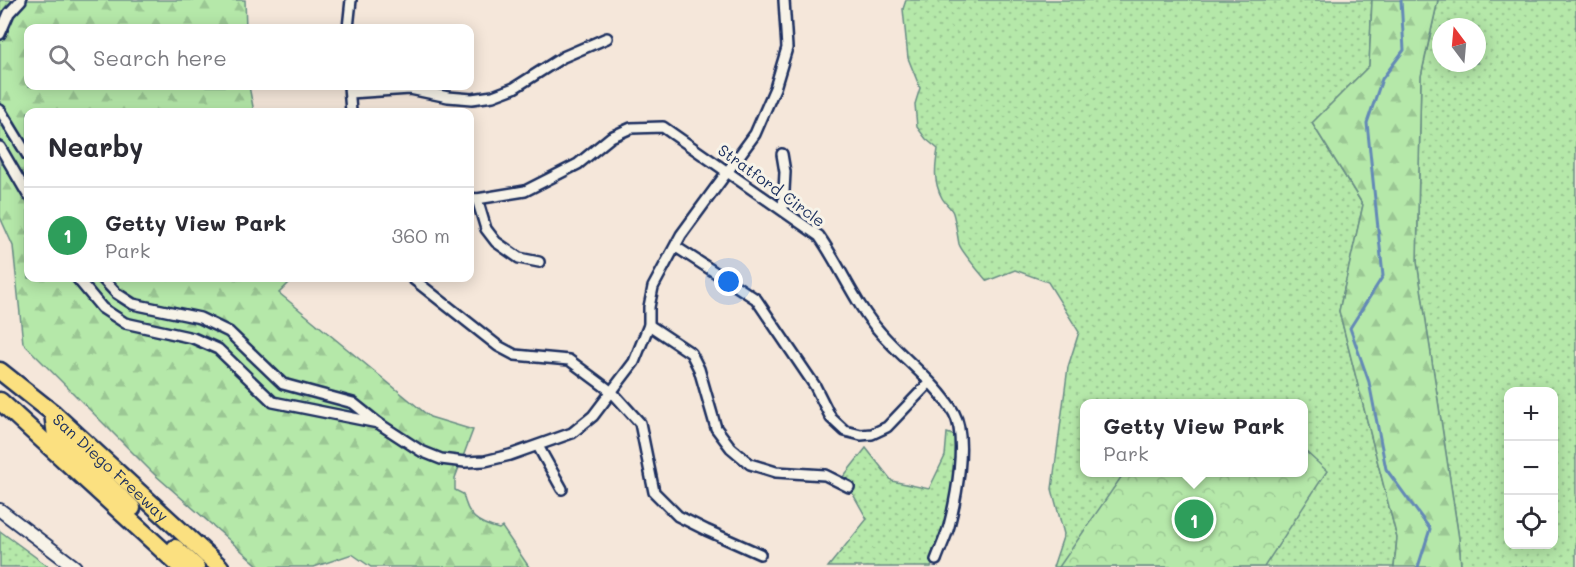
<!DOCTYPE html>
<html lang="en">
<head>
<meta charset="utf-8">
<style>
	:root { --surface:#fff; --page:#f2f2f3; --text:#2b2b33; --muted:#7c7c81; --line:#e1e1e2; --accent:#1b2f5e }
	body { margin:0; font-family:Mali,sans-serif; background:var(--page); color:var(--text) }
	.controls { position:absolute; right:18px; bottom:18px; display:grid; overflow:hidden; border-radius:12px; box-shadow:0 3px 15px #0003 }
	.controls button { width:54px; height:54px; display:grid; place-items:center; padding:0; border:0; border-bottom:2px solid var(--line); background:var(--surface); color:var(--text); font:30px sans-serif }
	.compass { position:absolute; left:1432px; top:18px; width:54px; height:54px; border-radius:50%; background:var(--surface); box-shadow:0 3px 15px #0003; rotate:344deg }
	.you { position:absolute; left:729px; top:282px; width:21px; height:21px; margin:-15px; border:4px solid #fff; border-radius:50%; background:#1a73e8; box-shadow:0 0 0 9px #1a73e833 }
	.badge { display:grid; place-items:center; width:39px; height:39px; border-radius:50%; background:var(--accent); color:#fff; font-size:20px; font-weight:700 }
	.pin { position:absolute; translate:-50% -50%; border:3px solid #fff; box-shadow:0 2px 6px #0006 }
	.popup { position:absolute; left:1080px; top:399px; width:228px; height:78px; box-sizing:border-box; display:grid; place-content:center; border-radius:12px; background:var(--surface); filter:drop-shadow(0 2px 4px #0005); font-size:20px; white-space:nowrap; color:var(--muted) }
	.popup b { font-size:22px; color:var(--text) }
	.popup::after { content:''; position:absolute; left:50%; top:100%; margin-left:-12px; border:12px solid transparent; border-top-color:var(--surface) }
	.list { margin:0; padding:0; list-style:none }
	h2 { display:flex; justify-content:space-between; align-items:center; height:78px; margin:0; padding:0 24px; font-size:26px }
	h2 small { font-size:20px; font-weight:400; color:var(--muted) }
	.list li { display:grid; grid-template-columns:39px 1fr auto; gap:18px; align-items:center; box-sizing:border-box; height:96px; padding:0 24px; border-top:2px solid var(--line) }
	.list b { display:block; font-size:22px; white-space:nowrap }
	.list p { margin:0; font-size:20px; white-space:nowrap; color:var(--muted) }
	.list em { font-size:20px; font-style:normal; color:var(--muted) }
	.icon { flex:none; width:33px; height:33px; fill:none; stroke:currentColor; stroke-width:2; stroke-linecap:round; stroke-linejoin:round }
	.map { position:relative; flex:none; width:1576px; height:567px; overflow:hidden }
	.search { position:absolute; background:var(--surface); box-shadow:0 3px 15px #0003; left:24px; top:24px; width:450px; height:66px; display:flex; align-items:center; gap:15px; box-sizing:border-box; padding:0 21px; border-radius:12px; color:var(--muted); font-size:22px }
	.panel { position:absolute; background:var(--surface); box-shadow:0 3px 15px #0003; left:24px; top:108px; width:450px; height:174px; border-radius:12px }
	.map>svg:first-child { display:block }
	.grass { fill:url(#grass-dots); stroke:#688c84; stroke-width:1.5; fill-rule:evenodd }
	.forest { fill:url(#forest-firs); stroke:#688c84; stroke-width:1.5 }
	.park { fill:url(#park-crowns); stroke:#688c84; stroke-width:1.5 }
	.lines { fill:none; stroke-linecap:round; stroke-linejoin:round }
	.stream { stroke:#6489b6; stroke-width:3 }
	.minor-casing { stroke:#1b2f5e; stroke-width:14 }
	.secondary-casing { stroke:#1b2f5e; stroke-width:16 }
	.motorway-casing { stroke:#1b2f5e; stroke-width:21 }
	.minor { stroke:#f7f3e8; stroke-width:9 }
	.secondary { stroke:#f7f3e8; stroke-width:12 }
	.motorway { stroke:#fbe080; stroke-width:16 }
	.labels { text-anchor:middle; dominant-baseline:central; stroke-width:6; stroke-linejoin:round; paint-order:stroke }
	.street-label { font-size:16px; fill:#1b2f5e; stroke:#f7f3e8 }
</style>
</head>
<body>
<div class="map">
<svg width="1576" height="567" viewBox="0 0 1576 567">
	<defs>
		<pattern id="grass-dots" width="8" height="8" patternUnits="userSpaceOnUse" patternTransform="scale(1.5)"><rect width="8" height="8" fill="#b5e8a9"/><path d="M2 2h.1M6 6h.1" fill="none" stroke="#9bc794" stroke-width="1.8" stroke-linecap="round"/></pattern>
		<pattern id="forest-firs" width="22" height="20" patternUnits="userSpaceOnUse" patternTransform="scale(1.5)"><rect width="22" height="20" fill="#b5e8a9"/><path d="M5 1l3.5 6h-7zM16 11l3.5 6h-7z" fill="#9bc794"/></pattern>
		<pattern id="park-crowns" width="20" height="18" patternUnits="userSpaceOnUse" patternTransform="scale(1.5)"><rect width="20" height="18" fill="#b5e8a9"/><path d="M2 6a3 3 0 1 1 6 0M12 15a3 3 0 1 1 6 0" fill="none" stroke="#9bc794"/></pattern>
	</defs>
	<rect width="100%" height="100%" fill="#f5e7da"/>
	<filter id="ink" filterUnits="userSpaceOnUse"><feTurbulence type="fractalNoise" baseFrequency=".0167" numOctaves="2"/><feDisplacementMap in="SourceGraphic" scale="12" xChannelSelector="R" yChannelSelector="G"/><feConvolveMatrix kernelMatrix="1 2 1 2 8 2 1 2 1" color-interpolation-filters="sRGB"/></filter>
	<g filter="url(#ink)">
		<g class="grass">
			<path d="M906,0h466l-3,66 -57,57 51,82 -24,106 58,227 -3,29h-341l11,-33 -12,-45 16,-122 11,-35 -31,-50 -33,-12 -28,11c-6,-7 -26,-30 -28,-37 -2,-10 -3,-21 -6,-31 -2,-6 -8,-9 -11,-15 -9,-17 -7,-31 -4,-49l-12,-10 -9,-12 -2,-23 5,-16 -12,-30 -5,-49zM1084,404h220v68h-220z"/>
			<path d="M1438,0h138v567h-115l-2,-28 -42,-277 4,-186zM1441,27h36v36h-36zM1508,392h46v152h-46z"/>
			<path d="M947,433l13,4v26l-24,97 -5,7h-103l39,-48 -18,-32 -10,-5 27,-34 26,33 37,8 16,-33z"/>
			<path d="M0,531l49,36h-49z"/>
		</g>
		<g class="forest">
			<path d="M0,0h245l1,28h-218v58h221l5,26h-226v166h266l-15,15 151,124 43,13 -18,48v12l8,4c5,23 14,29 36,35l3,-2 27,40h-158l-19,-13 -38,13h-54l-106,-93 -131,-131 -10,-97 -13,-29z"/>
			<path d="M1372,0h66l-17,76 -4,186 42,277 2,28h-67l3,-29 -58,-227 24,-106 -51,-82 57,-57z"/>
		</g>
		<path class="park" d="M1304,450l23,21 -63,96h-205l65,-94 180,-1z"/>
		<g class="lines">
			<path class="stream" d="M1401,0l3,50 -22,29 -15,44 16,153 -33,52 19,54 17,87 44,60 -12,38"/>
			<g class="minor-casing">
				<g id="minor">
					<path d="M348,28l3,-28"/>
					<path d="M0,34l9,-21 12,-13"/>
					<path d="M349,86l2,26"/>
					<path d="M350,93l60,-4 38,8 24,2 21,-3 21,-8 49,-31 44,-19"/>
					<path d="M0,110l28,46"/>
					<path d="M0,147l28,48"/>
					<path d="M782,154l3,18 -2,38"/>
					<path d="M470,198l7,1 48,-8 53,-27 33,-27 20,-9 32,-1 156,109c22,31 36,68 61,96 23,27 56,50 74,81 14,25 2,86 -5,113 -3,11 -9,23 -13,34"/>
					<path d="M477,199l9,30 10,13 23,16 20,4"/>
					<path d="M676,247l80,52 59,87 16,32 14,13 16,4 11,-1 15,-7 42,-44"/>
					<path d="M77,278l25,30 23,15 68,15 25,11 55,53 105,21"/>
					<path d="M102,278l14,15 17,11 67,14 29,14 54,52 70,19 25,20 43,28 20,8 24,3 20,-1 25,-6 62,-22 21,-17 41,-54 15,-37v-18l4,-20 28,-52 74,-101 20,-46 12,-40 -3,-48"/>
					<path d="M412,278l86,68 17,9 54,5 43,32 28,31 14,69 24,24 28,14 54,24"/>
					<path d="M649,325l42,28 8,16 17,59 15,20 19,16 26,8 49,3 24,12"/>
					<path d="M538,446l24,43"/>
				</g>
			</g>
			<g class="secondary-casing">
				<path id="secondary" d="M0,510l75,57"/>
			</g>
			<g class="motorway-casing">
				<g id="motorway">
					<path id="s1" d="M0,371l53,42 167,154"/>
					<path d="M0,401l181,166"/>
					<path d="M53,413l3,23 76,72"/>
					<path d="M175,548l21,19"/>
				</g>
			</g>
			<use href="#minor" class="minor"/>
			<use href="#secondary" class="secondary"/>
			<use href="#motorway" class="motorway"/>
		</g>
	</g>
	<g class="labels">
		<g class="street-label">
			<text transform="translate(772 185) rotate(36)">Stratford Circle</text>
			<text stroke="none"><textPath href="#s1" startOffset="147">San Diego Freeway</textPath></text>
		</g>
	</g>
</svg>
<div class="controls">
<button>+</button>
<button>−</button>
<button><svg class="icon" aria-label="locate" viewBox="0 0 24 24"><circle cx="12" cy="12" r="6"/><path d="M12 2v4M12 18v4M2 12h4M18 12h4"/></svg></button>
</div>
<svg class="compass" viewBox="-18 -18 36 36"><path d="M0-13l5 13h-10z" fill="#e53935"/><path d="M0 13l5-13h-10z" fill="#7c7c81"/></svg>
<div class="you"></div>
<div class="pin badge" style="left:1194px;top:519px;background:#2e9e5b">1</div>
<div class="popup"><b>Getty View Park</b>Park</div>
<div class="search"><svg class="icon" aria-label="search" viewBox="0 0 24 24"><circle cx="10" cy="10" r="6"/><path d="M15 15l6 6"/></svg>Search here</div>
<section class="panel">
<h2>Nearby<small></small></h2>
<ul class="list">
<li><span class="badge" style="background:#2e9e5b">1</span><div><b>Getty View Park</b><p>Park</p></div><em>360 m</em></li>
</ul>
</section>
</div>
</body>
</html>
